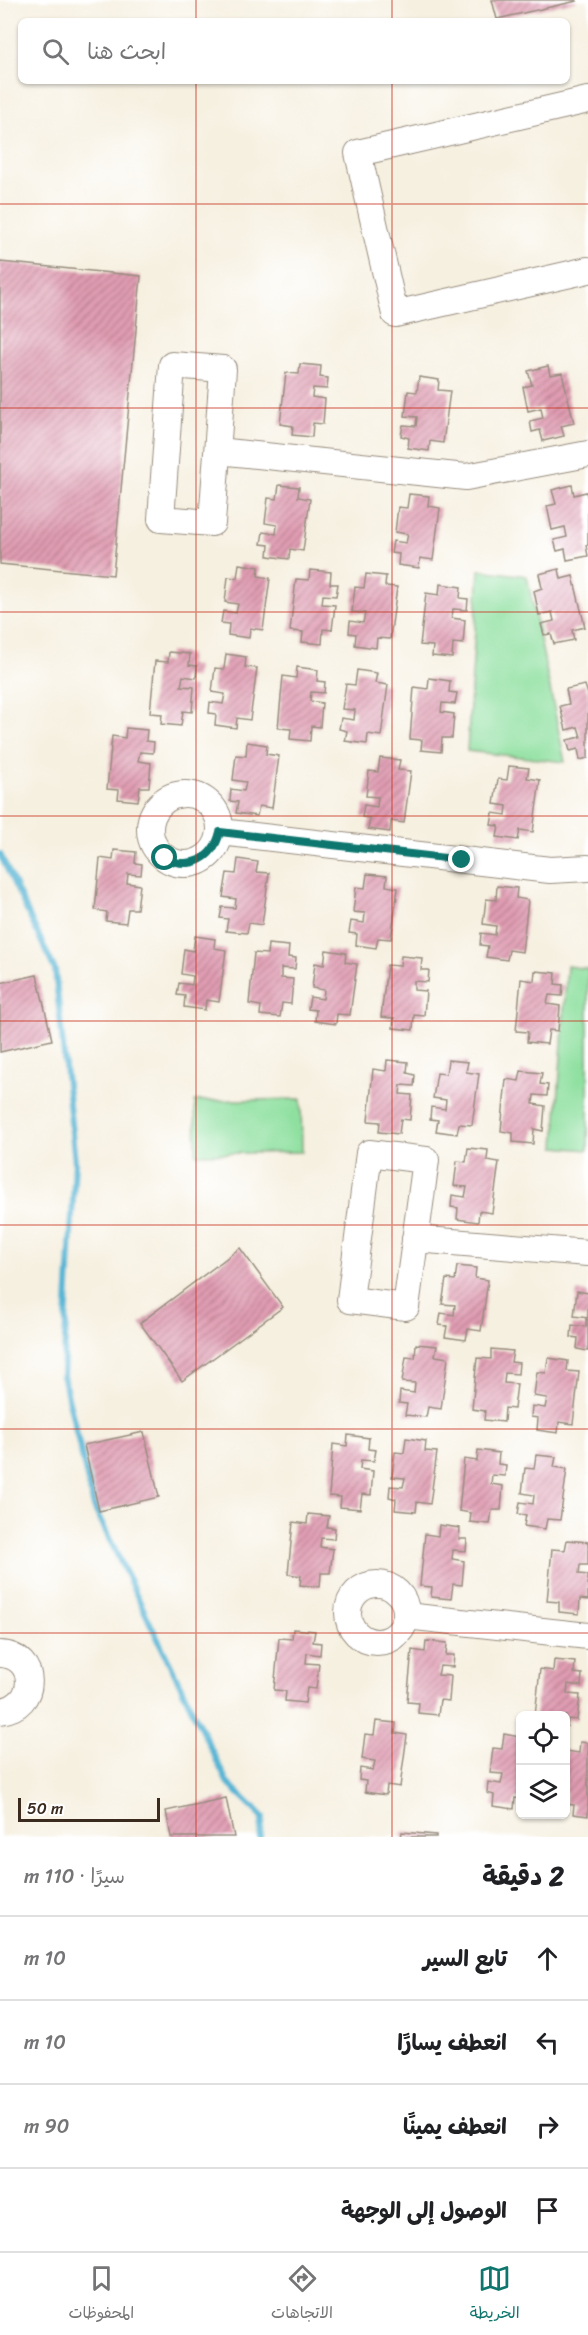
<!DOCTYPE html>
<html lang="ar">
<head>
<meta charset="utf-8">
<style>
	:root { --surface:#fff; --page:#f6f6f6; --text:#202124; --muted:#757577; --line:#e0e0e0; --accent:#0f766e }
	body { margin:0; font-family:Sriracha,"Playpen Sans Arabic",sans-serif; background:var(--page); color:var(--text); direction:rtl }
	.controls { position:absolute; right:18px; bottom:18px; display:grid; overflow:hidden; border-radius:9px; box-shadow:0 2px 4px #0004 }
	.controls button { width:54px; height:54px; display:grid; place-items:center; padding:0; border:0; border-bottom:2px solid var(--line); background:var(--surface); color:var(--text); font:30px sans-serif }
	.scale { position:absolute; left:18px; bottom:15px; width:142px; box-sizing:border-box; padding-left:6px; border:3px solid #3b2a1e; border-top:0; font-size:16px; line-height:21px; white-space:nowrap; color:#3b2a1e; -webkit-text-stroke:4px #fff; paint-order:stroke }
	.stop { position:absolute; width:18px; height:18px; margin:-14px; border:4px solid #0f766e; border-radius:50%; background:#fff }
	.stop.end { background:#0f766e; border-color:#fff; box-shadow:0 2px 6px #0008 }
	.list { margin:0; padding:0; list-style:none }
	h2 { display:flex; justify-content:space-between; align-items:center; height:78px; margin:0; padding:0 24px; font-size:26px }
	h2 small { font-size:20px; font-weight:400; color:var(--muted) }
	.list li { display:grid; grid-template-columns:39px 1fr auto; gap:18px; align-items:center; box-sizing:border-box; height:84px; padding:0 24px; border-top:2px solid var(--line) }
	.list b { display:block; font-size:22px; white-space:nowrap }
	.list em { font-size:20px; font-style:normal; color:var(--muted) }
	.icon { flex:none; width:33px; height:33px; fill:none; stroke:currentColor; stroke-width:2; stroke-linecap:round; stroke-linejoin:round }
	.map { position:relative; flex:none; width:588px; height:1837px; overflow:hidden; direction:ltr }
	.search { position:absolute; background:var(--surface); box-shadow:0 2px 4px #0004; left:18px; right:18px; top:18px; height:66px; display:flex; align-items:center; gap:15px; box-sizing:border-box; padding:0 21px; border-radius:9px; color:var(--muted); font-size:22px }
	.sheet { height:414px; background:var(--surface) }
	nav { display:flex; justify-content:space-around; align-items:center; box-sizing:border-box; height:84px; border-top:2px solid var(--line); background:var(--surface); font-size:16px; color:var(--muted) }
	nav a { display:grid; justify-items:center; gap:3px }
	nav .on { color:var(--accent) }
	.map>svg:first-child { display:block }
	.green { fill:#8fe0a0; stroke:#65855f; stroke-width:1.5 }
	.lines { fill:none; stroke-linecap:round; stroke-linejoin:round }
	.stream { stroke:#56b5d4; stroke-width:6 }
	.building { fill:url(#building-hatch) }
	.minor-casing { stroke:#988d7f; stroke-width:28 }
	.minor { stroke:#fff; stroke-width:26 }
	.route { stroke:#0f766e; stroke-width:8 }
	.grid { fill:none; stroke:#c8321e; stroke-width:1.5; stroke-opacity:0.55 }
</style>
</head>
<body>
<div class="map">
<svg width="588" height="1837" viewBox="0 0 588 1837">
	<defs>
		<pattern id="building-hatch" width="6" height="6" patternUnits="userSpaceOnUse" patternTransform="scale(1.5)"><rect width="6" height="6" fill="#e09cb2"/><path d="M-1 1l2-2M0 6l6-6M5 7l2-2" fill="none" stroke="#b77f90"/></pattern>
	</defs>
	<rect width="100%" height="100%" fill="#fff"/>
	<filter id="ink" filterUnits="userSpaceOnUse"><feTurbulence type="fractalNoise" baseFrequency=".0167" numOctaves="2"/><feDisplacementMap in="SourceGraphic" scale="12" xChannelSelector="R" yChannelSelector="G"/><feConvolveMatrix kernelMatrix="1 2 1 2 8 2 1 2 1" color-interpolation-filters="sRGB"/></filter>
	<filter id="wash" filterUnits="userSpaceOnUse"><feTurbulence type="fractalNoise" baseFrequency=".008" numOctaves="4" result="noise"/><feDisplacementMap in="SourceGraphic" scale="24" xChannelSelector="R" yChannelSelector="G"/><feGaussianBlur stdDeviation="1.35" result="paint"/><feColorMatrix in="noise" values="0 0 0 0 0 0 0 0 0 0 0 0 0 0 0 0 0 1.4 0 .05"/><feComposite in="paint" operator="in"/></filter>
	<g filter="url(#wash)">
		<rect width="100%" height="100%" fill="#f6f0e0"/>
		<g class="green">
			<path d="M479,570l48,6 38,186 -98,-11z"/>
			<path d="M567,966l21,3v181l-33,-3z"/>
			<path d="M301,1099l1,53 -106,2 -1,-53z"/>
		</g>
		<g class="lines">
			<path class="stream" d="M0,854l55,116 20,192 -12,214 31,131 133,275 36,35 -3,20"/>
		</g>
		<g id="blocks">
			<g class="building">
				<path d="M492,0h84l1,1 -80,18z"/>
				<path d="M0,262l141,14 -28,299 -113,-11z"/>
				<path d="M300,364l21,2 -1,11 8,1 -1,11 -14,-1 -1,9 13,2 -2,25 -10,-1 -1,14 -20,-2 1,-9 -13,-2 6,-51 13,1z"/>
				<path d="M548,366l2,9 12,-2 12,50 -13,3 3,10 -21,5 -3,-11 -8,2 -2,-11 13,-3 -2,-10 -13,3 -5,-24 9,-2 -4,-14z"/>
				<path d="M419,377l20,3 -1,10 12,1 -7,52 -13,-2 -1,10 -21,-3 1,-10 -8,-2 2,-11 13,1 1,-9 -12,-1 3,-25 9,1z"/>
				<path d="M279,485l20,2 -1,10 12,2 -7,52 -13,-2 -1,10 -21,-3 1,-11 -8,-1 2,-12 13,2 1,-9 -12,-2 3,-25 9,1z"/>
				<path d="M572,485l2,10 12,-3 2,6v47h-2l2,11 -21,4 -2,-11 -8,2 -3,-11 13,-3 -2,-10 -13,3 -5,-24 9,-2 -4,-14z"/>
				<path d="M409,494l20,2 -1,10 12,2 -7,52 -13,-2 -1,10 -21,-3 1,-11 -8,-1 2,-12 13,2 2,-9 -13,-2 3,-25 9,1z"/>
				<path d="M239,564l20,3 -1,9 12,2 -7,52 -13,-2 -1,10 -21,-3 1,-11 -8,-1 2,-12 13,2 2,-9 -13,-2 3,-25 9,1z"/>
				<path d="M559,569l2,10 12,-3 12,51 -13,3 2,10 -20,4 -3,-10 -7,1 -3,-11 13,-3 -2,-9 -13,3 -5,-24 8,-3 -3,-14z"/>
				<path d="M310,570l21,2 -1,12h8l-2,12 -13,-1 -1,9 13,1 -3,25 -9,-1 -1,15 -20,-2 1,-10 -13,-1 6,-52 13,1z"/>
				<path d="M366,574l20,2 -1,10 12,1 -7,52 -13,-1 -1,10 -21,-3 1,-11 -7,-1 1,-12 13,2 2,-10 -13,-1 3,-25 9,1z"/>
				<path d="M440,584l21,3 -1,11 8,1 -1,11 -14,-1 -1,9 13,2 -2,24 -10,-1 -1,15 -20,-2 1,-10 -13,-1 6,-52 13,2z"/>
				<path d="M169,652l21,2 -1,11 8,1 -1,12 -13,-2 -2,10 13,1 -2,25 -9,-1 -2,15 -20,-2 1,-10 -12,-1 5,-52 13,1z"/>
				<path d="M226,654l20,3 -1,10 12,1 -7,52 -13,-2 -1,10 -21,-3 1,-11 -7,-1 1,-11 13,2 2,-10 -13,-2 3,-24 9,1z"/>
				<path d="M297,667l21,3 -1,11 8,1 -1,11 -13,-1 -1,9 12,2 -2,24 -9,-1 -1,15 -20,-2 1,-10 -13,-1 5,-52 13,2z"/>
				<path d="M357,670l20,3 -2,10 13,2 -7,51 -13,-2 -1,10 -22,-3 2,-10 -8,-2 2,-11 13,2 1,-10 -13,-1 4,-25 9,1z"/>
				<path d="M429,678l21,3 -1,11 8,1 -2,11 -13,-1 -1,9 13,2 -2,24h-10l-1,14 -20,-2 1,-10 -12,-1 4,-52 14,2z"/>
				<path d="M585,685l3,9v64l-8,2 -2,-11 -8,2 -3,-11 14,-3 -3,-10 -12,3 -6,-24 9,-2 -3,-15z"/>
				<path d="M126,728l21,2 -1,11 8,1 -1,11 -13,-1 -2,9 13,2 -2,24h-9l-2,14 -20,-2 1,-9 -12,-1 5,-53 13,2z"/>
				<path d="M247,742l20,3 -1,9 13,2 -7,52 -13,-2 -2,10 -21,-3 2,-11 -8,-1 1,-12 13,2 2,-9 -13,-2 3,-25 10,1z"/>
				<path d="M380,758l20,2 -2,10 13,1 -7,52 -13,-2 -1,11 -22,-3 2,-11 -8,-1 2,-12 13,2 1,-10 -12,-1 3,-25 9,1z"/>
				<path d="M509,766l20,2 -2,10 13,2 -7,52 -13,-2 -2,10 -21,-3 2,-11 -8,-1 2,-12 13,2 1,-9 -13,-2 4,-25 9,1z"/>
				<path d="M114,850l22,2 -1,11 7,1 -1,11 -13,-1 -1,9 13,2 -3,24h-9l-2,14 -20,-2 1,-9 -12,-2 5,-52 13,2z"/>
				<path d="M238,859l20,3 -2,10 13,1 -7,52 -13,-2 -2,10 -21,-2 2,-12 -8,-1 2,-11 13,1 1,-9 -13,-2 4,-24 9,1z"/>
				<path d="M367,874l20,2 -1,10 12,2 -7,51 -13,-1 -2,10 -20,-3 1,-11 -8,-1 2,-12 13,2 1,-10 -12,-1 3,-25 9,1z"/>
				<path d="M497,886l20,2 -1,10 12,2 -6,52 -13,-2 -2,10 -21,-3 2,-11 -8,-1 1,-12 14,2 1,-9 -13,-2 3,-25 10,1z"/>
				<path d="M195,936l20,3 -1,9 12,2 -7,52 -13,-2 -1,10 -21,-3 1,-11 -8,-1 2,-12 13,2 1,-9 -12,-2 3,-25 9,2z"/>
				<path d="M268,944l21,2 -1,11 8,1 -1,11 -14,-1v10l12,1 -2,25 -9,-1 -2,14 -20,-2 1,-9 -12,-2 5,-51 13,1z"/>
				<path d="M326,950l20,3 -1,9 12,2 -7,51 -13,-1 -1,10 -21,-3 1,-11 -8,-1 2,-12 13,2 1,-9 -12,-2 3,-25 9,2z"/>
				<path d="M401,956l21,2 -1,12h8l-1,12 -14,-1v9l12,1 -2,25 -10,-1 -1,15 -20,-2 1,-10 -13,-1 6,-52 13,1z"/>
				<path d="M535,971l21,2 -1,11 8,1 -1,11 -13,-1 -2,9 13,2 -2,25 -9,-1 -2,14 -20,-2 1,-10 -12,-1 5,-52 13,2z"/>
				<path d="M37,975l15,65 -52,12v-69z"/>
				<path d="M387,1060l21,2 -1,11 8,2 -1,11 -13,-1 -1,9 12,1 -2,25 -9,-1 -2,15 -20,-2 1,-10 -12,-1 5,-52 13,2z"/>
				<path d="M448,1060l20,2 -2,10 13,2 -7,51 -13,-1 -2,10 -21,-3 2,-11 -8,-1 1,-12 14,2 1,-9 -13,-2 4,-25 9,1z"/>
				<path d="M521,1071l21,2 -2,11 8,1 -1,11 -13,-1 -1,9 12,2 -2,25 -9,-2 -1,15 -20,-2v-9l-12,-2 5,-52 13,2z"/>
				<path d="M468,1148l20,2 -1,10 12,2 -7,51 -13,-2 -1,11 -21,-3 1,-11 -7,-1 1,-12 13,2 2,-10 -13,-1 3,-25 9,1z"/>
				<path d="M240,1248l43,59 -101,74 -42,-58z"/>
				<path d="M457,1266l19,2 -1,10 13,2 -7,51 -13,-2 -2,11 -21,-3 2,-11 -8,-1 2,-12 13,2 1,-10 -13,-1 4,-25 9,1z"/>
				<path d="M577,1291l11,2v25l-14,-2z"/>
				<path d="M586,1319l2,1v31l-11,-2 1,-11 -7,-1 1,-12 14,2z"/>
				<path d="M416,1344l21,2 -2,10 13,2 -7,51 -13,-2 -2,10 -21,-2 2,-11 -8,-1 1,-12 14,2 1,-10 -13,-1 4,-25 9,1z"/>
				<path d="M491,1349l22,2 -2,11 8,1 -1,11 -13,-1 -1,10 13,1 -3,25 -9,-1 -1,14 -20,-2 1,-9 -13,-2 5,-51 14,1z"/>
				<path d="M548,1358l20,3 -1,10 12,1 -6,52 -14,-2 -1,11 -21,-3 1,-12 -7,-1 1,-11 13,2 2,-10 -13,-2 3,-24 9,1z"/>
				<path d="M144,1432l15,65 -60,14 -15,-66z"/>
				<path d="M348,1435l21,3 -1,11 8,1 -2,11 -13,-1 -1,9 13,2 -2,24 -9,-1 -2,15 -20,-2 1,-10 -12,-1 4,-52 14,2z"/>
				<path d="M406,1438l20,3 -1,10 12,1 -7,52 -13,-2 -1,10 -21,-2 1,-11 -7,-2 1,-11 13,1 2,-9 -13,-1 3,-25 9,1z"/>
				<path d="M478,1450l21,3 -1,11 8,1 -1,11 -13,-1 -1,9 12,2 -2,24h-9l-2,14 -20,-2 1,-9 -12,-2 5,-52 13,2z"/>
				<path d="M536,1455l20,2 -2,10 13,2 -7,51 -13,-1 -2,10 -21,-3 2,-11 -8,-1 2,-12 13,2 1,-9 -12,-2 3,-25 9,1z"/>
				<path d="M308,1514l21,2 -2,11 8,1 -1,11 -13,-1 -1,9 13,2 -3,24h-9l-1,14 -20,-2 1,-9 -13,-2 5,-52 14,2z"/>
				<path d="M439,1525l21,3 -1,11h8l-1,12 -13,-1 -1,9 12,2 -2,24 -9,-1 -2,15 -20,-2 1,-10 -12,-1 5,-52 13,2z"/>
				<path d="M567,1540l21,2v23h-8l-1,9 9,1v25l-8,-1 -1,15 -20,-2v-10l-12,-1 5,-52 13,1z"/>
				<path d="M293,1629l22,2 -2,11 8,1 -1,12 -13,-2 -1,10 13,1 -3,25 -9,-1 -2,15 -20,-2 1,-10 -12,-1 5,-52 13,1z"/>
				<path d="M426,1641l21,2 -1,12h8l-1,12 -13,-1 -2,9 13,1 -2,25 -9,-1 -2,15 -20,-2 1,-10 -12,-1 5,-52 13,2z"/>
				<path d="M554,1660l21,2 -1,11 8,1 -1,12 -13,-2 -1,10 13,1 -3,25 -9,-1 -1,8 -1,-11h-31l5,-47 13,2z"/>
				<path d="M376,1721l20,2 -1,10 12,2 -7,52 -13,-2 -1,10 -21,-3 1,-11 -7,-1 1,-12 13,2 2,-9 -13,-2 3,-25 9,1z"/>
				<path d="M504,1734l16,3v62l-5,-1 -1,11 -21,-3 1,-11 -7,-2 1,-11 13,2 2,-10 -13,-1 3,-25 9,1z"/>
				<path d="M580,1742l8,1v73l-15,-2 1,-9 -8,-1v-53l13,2z"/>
				<path d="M226,1798l8,39h-63l-5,-26z"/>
				<path d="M402,1832l34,3v2h-35z"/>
			</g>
		</g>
	</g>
	<g filter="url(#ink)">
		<use href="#blocks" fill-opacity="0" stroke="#988d7f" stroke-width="1.5"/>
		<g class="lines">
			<g class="minor-casing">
				<g id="minor">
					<path d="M588,100l-230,53 37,161 193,-44"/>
					<path d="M172,365l51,4 -11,154 -51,-4z"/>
					<path d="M218,451l248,26 122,-23"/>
					<circle cx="185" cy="829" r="35"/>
					<path d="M220,832l330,38 38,-2"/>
					<path d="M369,1153l57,7 -20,147 -56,-7z"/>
					<path d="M415,1239l173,14"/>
					<circle cx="377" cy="1613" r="29"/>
					<path d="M406,1616l182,20"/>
					<path d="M0,1654c38,1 39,53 0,57"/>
				</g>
			</g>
			<use href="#minor" class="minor"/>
		</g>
	</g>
	<g class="lines" filter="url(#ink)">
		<path class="route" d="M165,858c25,12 48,2 55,-26l242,28"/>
	</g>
	<path class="grid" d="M196,0v21M392,0v21M196,81v1756M392,81v1756M0,204h588M0,408h588M0,612h588M0,816h588M0,1021h588M0,1225h588M0,1429h588M0,1633h588"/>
</svg>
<div class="controls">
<button><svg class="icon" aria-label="locate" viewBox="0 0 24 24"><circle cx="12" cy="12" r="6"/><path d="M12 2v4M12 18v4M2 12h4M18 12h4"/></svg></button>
<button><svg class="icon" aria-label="layers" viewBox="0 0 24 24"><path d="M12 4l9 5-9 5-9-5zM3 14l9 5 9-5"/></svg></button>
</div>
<div class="scale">50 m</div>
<div class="stop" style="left:165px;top:858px"></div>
<div class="stop end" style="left:462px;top:860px"></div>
<div class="search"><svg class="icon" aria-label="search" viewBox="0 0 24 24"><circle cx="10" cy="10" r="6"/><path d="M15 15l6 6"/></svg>ابحث هنا</div>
</div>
<section class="sheet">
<h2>2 دقيقة<small>سيرًا · 110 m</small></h2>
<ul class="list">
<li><svg class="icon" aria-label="ahead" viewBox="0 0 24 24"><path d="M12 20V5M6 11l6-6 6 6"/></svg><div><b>تابع السير</b></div><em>10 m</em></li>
<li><svg class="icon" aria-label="left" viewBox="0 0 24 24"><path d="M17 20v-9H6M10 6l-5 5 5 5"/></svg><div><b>انعطف يسارًا</b></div><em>10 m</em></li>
<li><svg class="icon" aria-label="right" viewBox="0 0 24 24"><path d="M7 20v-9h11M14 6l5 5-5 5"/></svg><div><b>انعطف يمينًا</b></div><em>90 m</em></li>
<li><svg class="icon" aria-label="arrive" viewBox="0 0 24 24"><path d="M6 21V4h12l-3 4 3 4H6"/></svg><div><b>الوصول إلى الوجهة</b></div></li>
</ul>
</section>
<nav>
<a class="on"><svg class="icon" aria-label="map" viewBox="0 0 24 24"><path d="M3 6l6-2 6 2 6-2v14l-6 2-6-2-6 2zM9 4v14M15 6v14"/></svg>الخريطة</a>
<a><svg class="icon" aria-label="directions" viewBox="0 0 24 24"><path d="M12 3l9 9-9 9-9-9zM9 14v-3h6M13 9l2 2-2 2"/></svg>الاتجاهات</a>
<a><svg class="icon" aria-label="saved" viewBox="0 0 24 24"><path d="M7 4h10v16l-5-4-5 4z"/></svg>المحفوظات</a>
</nav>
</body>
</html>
